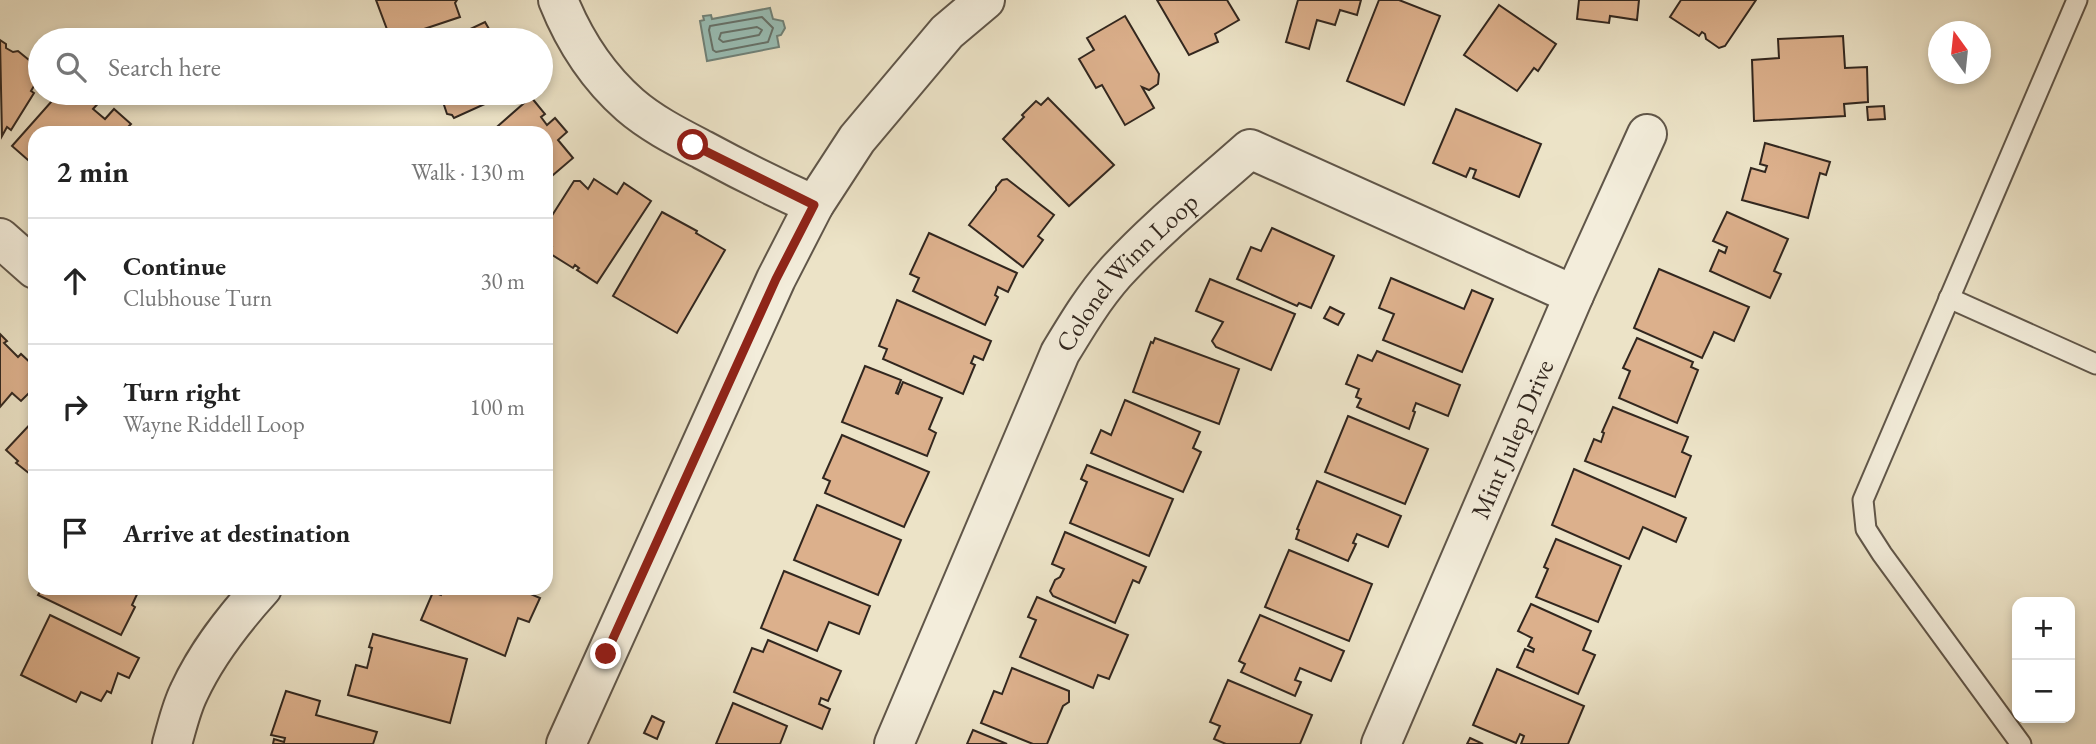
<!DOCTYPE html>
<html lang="en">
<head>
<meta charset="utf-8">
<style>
	:root { --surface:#fff; --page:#f2f2f2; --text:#222; --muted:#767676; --line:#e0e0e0 }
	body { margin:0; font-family:"EB Garamond",serif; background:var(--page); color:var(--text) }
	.controls { position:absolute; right:21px; bottom:21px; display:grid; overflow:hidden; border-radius:14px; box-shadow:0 4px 10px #0003 }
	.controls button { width:63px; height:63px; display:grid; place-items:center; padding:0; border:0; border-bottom:2px solid var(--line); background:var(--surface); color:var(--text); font:35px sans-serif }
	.compass { position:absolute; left:1928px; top:21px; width:63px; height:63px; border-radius:50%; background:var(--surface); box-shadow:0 4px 10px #0003; rotate:345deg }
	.stop { position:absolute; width:21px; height:21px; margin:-16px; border:5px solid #8f2418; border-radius:50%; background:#fff }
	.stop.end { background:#8f2418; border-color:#fff; box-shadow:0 2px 7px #0008 }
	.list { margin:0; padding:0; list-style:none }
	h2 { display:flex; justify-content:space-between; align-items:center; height:91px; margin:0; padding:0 28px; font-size:30px }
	h2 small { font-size:23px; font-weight:400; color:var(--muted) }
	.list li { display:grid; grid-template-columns:46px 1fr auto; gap:21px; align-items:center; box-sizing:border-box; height:126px; padding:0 28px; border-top:2px solid var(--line) }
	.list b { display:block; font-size:26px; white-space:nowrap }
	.list p { margin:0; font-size:23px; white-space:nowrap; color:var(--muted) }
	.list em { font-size:23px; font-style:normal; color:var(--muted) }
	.icon { flex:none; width:38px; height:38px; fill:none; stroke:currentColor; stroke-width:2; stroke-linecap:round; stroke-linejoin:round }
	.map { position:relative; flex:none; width:2096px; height:744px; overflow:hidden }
	.search { position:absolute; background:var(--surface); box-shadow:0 4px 10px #0003; left:28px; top:28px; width:525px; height:77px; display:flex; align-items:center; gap:18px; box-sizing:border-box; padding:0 24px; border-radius:38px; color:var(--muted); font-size:26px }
	.panel { position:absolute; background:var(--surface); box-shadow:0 4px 10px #0003; left:28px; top:126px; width:525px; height:469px; border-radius:21px }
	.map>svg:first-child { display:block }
	.water { fill:#99beb5; stroke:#708279; stroke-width:2 }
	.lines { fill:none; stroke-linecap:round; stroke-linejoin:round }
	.shore { stroke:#66726a; stroke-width:2 }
	.building { fill:#dcb08c; stroke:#32271f; stroke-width:2 }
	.lane-casing { stroke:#605649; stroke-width:23 }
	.street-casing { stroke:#605649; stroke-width:42 }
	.lane { stroke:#f3eddb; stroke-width:19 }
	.street { stroke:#f3eddb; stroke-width:38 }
	.route { stroke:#8f2418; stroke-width:9 }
	.labels { text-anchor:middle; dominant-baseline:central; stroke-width:5; stroke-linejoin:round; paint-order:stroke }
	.street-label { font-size:26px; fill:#32271f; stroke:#f3eddb }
</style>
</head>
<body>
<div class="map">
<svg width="2096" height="744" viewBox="0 0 2096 744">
	<rect width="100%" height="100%" fill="#ece3c7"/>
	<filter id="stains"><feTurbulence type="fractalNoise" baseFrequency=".00286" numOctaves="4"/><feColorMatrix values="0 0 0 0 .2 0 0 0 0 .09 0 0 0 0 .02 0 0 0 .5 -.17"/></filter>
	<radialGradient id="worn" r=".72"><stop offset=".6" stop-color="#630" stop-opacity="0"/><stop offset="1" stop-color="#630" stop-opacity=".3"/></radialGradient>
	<path class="water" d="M770,8l3,11 10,2 2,7 -4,7 -4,1 2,11 -72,14 -7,-40 4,-1 -1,-4 8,-1 1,4z"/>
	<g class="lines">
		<g class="shore">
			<path d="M762,17l11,11 -5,14 -52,10 -3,-2 -4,-20 1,-4z"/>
			<path d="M757,27l5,3 -3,5 -36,7 -4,-3 2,-6z"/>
		</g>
	</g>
	<g class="building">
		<path d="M376,0h81l-2,3 5,14 -69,23z"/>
		<path d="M1157,0h70l12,20 -24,14 3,8 -29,13z"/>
		<path d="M1298,0h63l-4,15 -17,-5 -5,15 -18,-5 -8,29 -23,-7z"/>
		<path d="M1379,0h20l41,16 -36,89 -57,-24z"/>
		<path d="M1579,0h60l-2,20 -27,-4 -1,7 -32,-4z"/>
		<path d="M1681,0h75l-31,46 -6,2 -13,-9 -1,-5 -3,-2 -3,4 -29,-19z"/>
		<path d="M1499,5l57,39 -18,27 -4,-3 -17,23 -53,-36z"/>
		<path d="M1125,16l34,58 -1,10 -9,6 -7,-3 12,21 -29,17 -23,-40 -6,3 -17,-29 15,-9 -7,-12z"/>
		<path d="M485,22l4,7 10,2 5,9h-57z"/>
		<path d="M1843,36l2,32 22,-1 1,35 -24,2 1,12 -91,5 -2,-61 27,-2 -1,-19z"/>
		<path d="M0,40l6,4v4l7,4 5,-1 22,18v7l-9,15 3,2 -23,37 -4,-3 -5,9z"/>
		<path d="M59,93h38l6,5 -10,11 12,10 9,-10 17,15 -9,9h-87v26l-3,-2 -4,3 -16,-14z"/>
		<path d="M440,93h69l-55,25 -2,-3 -5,-1z"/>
		<path d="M531,97l14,17 -4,3 6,8 8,-7 12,14 -9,8 15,18 -27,23v-48h-56z"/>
		<path d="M1048,98l66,67 -45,41 -66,-67 21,-22 -2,-2 14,-14 5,4z"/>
		<path d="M1884,106l1,13 -17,1 -1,-13z"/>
		<path d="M1456,109l85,35 -22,53 -46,-19 3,-8 -6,-2 -4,9 -33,-14z"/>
		<path d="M1765,143l65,19 -4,13 -6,-2 -12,45 -66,-18 9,-32 14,4 2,-6 -7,-2z"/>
		<path d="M594,179l23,15 7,-11 27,18 -54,82 -20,-13 2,-2 -4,-3 -2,3 -24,-15 3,-6 -6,-4v-18l28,-44h6l8,8z"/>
		<path d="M1007,179l47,36 -16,21 5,4 -20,27 -54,-42 27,-35v-3l6,-7z"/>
		<path d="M662,212l35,19 -1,2 29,17 -48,83 -64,-37z"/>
		<path d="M1727,212l61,27 -14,32 7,3 -11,24 -60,-27 9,-21 6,3 2,-6 -14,-6z"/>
		<path d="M1272,228l62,28 -23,52 -12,-5 -2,3 -60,-27 14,-32 10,4z"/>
		<path d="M929,233l88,40 -9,19 -10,-5 -3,8 3,2 -13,28 -72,-34 6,-13 -9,-4z"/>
		<path d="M1659,269l90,38 -15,34 -20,-9 -12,26 -68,-30z"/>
		<path d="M1391,278l73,31 8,-19 21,9 -31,73 -79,-32 11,-26 -15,-6z"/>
		<path d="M1210,279l85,35 -24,56 -55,-23 -4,-6 11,-19 -27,-11z"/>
		<path d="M897,300l94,41 -8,19 -9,-4 -3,7 4,2 -12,29 -80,-35 4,-10 -8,-3z"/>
		<path d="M1330,307l14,7 -6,11 -14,-7z"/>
		<path d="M0,334l7,7 -3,2 14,14 3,-3 14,13v20l-14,14 -9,-8 -12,14z"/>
		<path d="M1155,338l84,31 -20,55 -86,-32 18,-50 2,1z"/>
		<path d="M1637,338l56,24 -2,5 7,3 -21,53 -58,-25 11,-27 -7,-3z"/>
		<path d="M1377,351l83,34 -12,31 -32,-13 -3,8 2,1 -6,17 -52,-22 4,-8 -5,-2 3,-8 -13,-5 12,-29 14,6z"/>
		<path d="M865,366l36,14 -5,13 2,1 5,-12 39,16 -13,31 7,4 -9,23 -85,-34z"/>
		<path d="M1125,400l75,32 -7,16 8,4 -18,40 -92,-39 10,-23 10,5z"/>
		<path d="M1613,407l75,30 -6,15 9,4 -16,41 -90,-36 9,-22 7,3 3,-9 -2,-1z"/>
		<path d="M1348,416l80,33 -23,55 -80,-32z"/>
		<path d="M35,419v59l-19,-15 2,-2 -12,-11z"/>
		<path d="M842,435l87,37 -25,55 -79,-34 5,-12 -7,-3z"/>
		<path d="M1087,465l86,34 -24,57 -79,-33 17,-41 -6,-3z"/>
		<path d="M1574,469l112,49 -10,24 -33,-15 -14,32 -77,-34z"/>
		<path d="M1317,481l84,35 -13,31 -31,-13 -4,9 3,1 -8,17 -52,-22 3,-9 -2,-1z"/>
		<path d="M817,505l84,35 -23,55 -84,-35z"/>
		<path d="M1065,532l81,35 -7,16 -6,-3 -18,43 -62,-27 -3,-5 5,-11 5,-3 4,-8 -12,-5z"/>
		<path d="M1556,539l65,27 -23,56 -62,-25 12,-28 -4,-2z"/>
		<path d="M1289,550l83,34 -23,57 -84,-34z"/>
		<path d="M784,571l86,35 -11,28 -30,-12 -12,29 -56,-23z"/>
		<path d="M42,588h98l-8,17 3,2 -14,28 -83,-40z"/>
		<path d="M444,588h73l23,10 -11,24 -11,-4 -13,38 -84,-36 12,-28 8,3z"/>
		<path d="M1037,597l91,38 -19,44 -11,-4 -5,13 -73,-31 16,-37 -8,-3z"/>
		<path d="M1531,604l60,27 -8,19 12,5 -17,39 -61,-27 8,-18 8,3 1,-3 -6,-3 4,-8 -14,-7z"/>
		<path d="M50,615l89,43 -10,20 -11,-5 -7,20 -4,-2 -6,10 -20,-9 -5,10 -55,-27z"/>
		<path d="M1260,615l84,36 -13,30 -31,-13 -5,12 6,2 -6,14 -54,-24 4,-8 -6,-3z"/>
		<path d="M373,634l94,25 -17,64 -102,-28 8,-30 11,3 5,-20 -3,-1z"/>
		<path d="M768,640l73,31 -13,30 -7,-3 -2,6 11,5 -8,20 -88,-37 18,-44 11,4z"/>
		<path d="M1012,668l57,23v11l-6,4 -16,38h-14l-52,-21 13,-32 8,3z"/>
		<path d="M1497,669l87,37 -16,38h-47l3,-8 -4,-2 -4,9 -43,-18z"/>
		<path d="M1228,680l84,35 -12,29h-74l-12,-5 6,-13 -10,-4z"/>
		<path d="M286,691l34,10 -4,14 61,17 -4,12h-100l1,-5 10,3 1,-4 -14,-3z"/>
		<path d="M733,703l54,23 -7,18h-64z"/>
		<path d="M652,716l12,6 -7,17 -13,-6z"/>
		<path d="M973,730l34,14h-40z"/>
		<path d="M1470,738l13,6h-16z"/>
	</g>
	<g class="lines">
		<g class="lane-casing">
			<g id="lane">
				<path d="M1949,298l147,66"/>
				<path d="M2021,744l-139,-190 -16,-25 -3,-29 214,-500"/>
			</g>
		</g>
		<g class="street-casing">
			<g id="street">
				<path d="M558,0c16,40 40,77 72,105 22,19 48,32 73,45 37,20 73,38 111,55"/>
				<path d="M0,238l35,31"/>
				<path d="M172,744c5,-17 9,-36 17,-52 18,-39 44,-72 73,-104"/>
				<path d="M566,744l210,-465 38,-74 43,-66 90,-107 38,-32"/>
				<path id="s1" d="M894,744l166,-391c17,-28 33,-55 55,-80 41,-45 90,-84 135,-124l324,146"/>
				<path id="s2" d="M1381,744l193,-449 73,-161"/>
			</g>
		</g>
		<use href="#lane" class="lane"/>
		<use href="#street" class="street"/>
	</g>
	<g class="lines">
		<path class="route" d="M606,654l170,-375 38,-74 -121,-60"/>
	</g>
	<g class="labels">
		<g class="street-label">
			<text stroke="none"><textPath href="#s1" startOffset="530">Colonel Winn Loop</textPath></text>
			<text stroke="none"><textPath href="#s2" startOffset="332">Mint Julep Drive</textPath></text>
		</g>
	</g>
	<rect width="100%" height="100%" filter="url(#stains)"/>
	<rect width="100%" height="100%" fill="url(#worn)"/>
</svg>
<div class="controls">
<button>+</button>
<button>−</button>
</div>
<svg class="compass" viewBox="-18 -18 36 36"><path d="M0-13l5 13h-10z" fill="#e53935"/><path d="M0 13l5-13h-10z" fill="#767676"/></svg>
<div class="stop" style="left:693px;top:145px"></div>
<div class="stop end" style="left:606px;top:654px"></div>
<div class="search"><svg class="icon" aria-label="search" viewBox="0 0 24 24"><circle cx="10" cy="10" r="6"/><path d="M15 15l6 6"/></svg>Search here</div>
<section class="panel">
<h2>2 min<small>Walk · 130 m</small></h2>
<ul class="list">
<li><svg class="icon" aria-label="ahead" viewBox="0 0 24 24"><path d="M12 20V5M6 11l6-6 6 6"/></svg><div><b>Continue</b><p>Clubhouse Turn</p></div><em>30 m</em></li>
<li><svg class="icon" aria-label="right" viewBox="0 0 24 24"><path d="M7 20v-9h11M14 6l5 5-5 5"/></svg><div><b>Turn right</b><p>Wayne Riddell Loop</p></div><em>100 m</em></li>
<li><svg class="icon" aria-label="arrive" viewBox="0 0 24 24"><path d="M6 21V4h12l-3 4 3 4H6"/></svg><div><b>Arrive at destination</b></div></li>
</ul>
</section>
</div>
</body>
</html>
